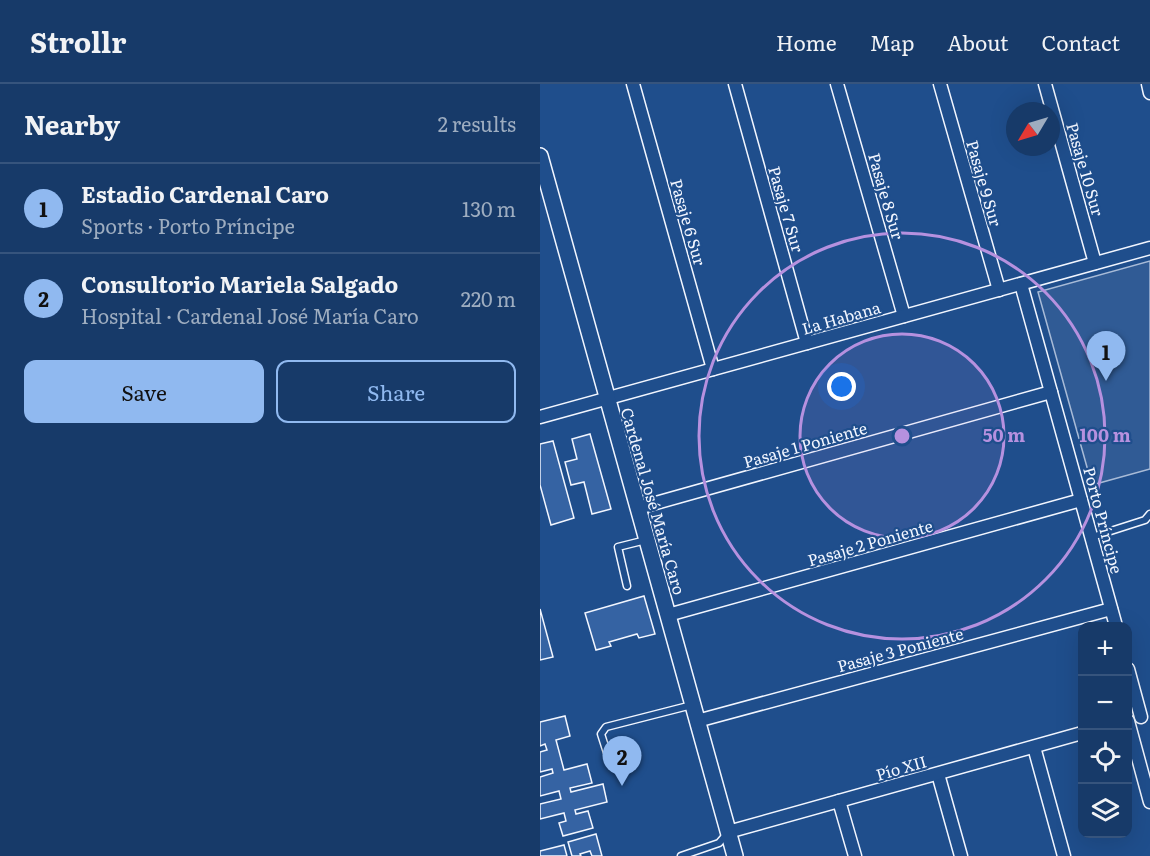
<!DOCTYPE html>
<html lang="en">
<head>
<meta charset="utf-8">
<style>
	:root { --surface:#173a69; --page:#20416f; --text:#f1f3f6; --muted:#9eadc0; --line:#36547d; --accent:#90b9f0 }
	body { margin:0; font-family:Literata,serif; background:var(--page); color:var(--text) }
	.controls { position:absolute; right:18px; bottom:18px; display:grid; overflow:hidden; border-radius:12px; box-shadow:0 6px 24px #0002 }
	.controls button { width:54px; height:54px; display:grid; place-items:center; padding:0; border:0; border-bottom:2px solid var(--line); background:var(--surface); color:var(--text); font:30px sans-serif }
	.compass { position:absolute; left:466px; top:18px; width:54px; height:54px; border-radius:50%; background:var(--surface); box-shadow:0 6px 24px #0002; rotate:232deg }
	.you { position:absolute; left:302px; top:303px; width:21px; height:21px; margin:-15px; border:4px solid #fff; border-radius:50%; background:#1a73e8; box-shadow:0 0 0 9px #1a73e833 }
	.badge { display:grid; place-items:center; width:39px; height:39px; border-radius:50%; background:var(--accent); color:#111; font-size:20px; font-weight:700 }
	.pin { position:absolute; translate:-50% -50px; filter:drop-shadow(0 2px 3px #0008) }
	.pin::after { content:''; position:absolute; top:32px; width:21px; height:18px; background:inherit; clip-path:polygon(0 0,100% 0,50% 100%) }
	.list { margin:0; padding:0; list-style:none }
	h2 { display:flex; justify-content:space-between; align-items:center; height:78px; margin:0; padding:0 24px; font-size:26px }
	h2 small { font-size:20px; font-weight:400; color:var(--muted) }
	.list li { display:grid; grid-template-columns:39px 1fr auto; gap:18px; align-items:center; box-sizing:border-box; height:90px; padding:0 24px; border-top:2px solid var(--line) }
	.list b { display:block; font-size:22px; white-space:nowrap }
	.list p { margin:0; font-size:20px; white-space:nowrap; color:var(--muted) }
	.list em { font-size:20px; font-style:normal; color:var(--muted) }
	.actions { display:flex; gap:12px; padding:18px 24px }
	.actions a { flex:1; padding:14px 0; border:2px solid var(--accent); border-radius:12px; text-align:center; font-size:21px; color:var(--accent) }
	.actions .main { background:var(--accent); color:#111 }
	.icon { flex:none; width:33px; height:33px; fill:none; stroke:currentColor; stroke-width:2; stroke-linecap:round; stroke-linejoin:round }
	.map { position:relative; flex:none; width:610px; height:772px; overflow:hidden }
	header { display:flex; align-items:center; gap:36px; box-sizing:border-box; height:84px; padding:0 30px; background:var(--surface); border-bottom:2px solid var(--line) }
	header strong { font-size:28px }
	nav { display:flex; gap:33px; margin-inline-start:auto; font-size:21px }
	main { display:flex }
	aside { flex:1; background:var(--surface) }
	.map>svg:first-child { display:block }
	.built { fill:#305b95; stroke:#a8bbd7; stroke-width:1.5 }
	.building { fill:#3563a3; stroke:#f2f6ff; stroke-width:1.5 }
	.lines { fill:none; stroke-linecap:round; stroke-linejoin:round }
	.service-casing { stroke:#f2f6ff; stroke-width:9 }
	.minor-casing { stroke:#f2f6ff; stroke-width:15 }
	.tertiary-casing { stroke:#f2f6ff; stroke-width:18 }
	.service { stroke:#1f4e8c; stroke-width:6 }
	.minor { stroke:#1f4e8c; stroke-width:12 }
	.tertiary { stroke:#1f4e8c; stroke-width:15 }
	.ring { fill:none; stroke:#b691df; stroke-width:3 }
	.labels { text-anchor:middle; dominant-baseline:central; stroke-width:4.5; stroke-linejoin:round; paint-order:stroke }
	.street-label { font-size:16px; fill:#f2f6ff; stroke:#1f4e8c }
	.centre { fill:#b691df; stroke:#1f4e8c; stroke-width:3 }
	.ring-label { font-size:18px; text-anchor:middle; font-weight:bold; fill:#b691df; stroke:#1f4e8c; stroke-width:4.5; stroke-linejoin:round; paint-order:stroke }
</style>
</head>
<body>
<header>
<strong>Strollr</strong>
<nav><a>Home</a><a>Map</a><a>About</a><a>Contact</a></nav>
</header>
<main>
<aside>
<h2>Nearby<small>2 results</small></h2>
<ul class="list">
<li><span class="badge">1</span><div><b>Estadio Cardenal Caro</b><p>Sports · Porto Príncipe</p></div><em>130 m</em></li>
<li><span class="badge">2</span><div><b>Consultorio Mariela Salgado</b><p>Hospital · Cardenal José María Caro</p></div><em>220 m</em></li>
</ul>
<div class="actions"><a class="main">Save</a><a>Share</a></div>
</aside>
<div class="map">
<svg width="610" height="772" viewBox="0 0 610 772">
	<rect width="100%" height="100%" fill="#1f4e8c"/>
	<path class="built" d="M610,177v208l-58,16 -54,-193z"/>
	<g class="building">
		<path d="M50,350l21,75 -19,5 -8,-32 -13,3 -6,-23 12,-3 -5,-20z"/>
		<path d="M13,357l21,77 -23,7 -11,-40v-41z"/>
		<path d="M104,512l11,38 -16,4 -2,-4 -28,8 2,4 -15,4 -11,-37z"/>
		<path d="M0,525l13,48 -13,3z"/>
		<path d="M25,632l5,20 -14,4 8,30 23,-6 5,19 -22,5 1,4 32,-8 4,18 -32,8 1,4 12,-3 5,17 -30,8 -4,-13 7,-2 -2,-8 -24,6v-15l21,-5 -2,-8 -19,5v-19l13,-4 -1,-4 -12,3v-20l7,-2 -2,-6 -5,2v-24z"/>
		<path d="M56,750l6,22h-10l-2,-5 -10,3 1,2h-9l-4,-14z"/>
		<path d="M24,761l3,11h-27v-5z"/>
	</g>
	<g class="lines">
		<g class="service-casing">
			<g id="service">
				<path d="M552,453l53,-17 5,-6"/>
				<path d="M87,502l-9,-39 28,-7"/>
				<path d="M69,675l-8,-25 5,-7 86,-22"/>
				<path d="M141,772l38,-13 7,-8"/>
			</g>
		</g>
		<g class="minor-casing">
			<g id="minor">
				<path d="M93,0l80,285"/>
				<path d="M195,0l72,259"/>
				<path d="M297,0l67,232"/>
				<path d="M400,0l59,206"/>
				<path d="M505,0l50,179"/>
				<path d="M608,0l2,9"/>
				<path d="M481,200l95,342"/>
				<path d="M0,333l610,-169"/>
				<path d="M98,424l413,-116"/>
				<path d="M128,531l413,-115"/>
				<path d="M588,585l13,48"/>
				<path d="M157,637l414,-112"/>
				<path d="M588,637l22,81"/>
				<path d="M494,663l30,109"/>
				<path d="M398,690l23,82"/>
				<path d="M299,717l16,55"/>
				<path d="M188,748l354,-99"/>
			</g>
		</g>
		<g class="tertiary-casing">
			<path id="tertiary" d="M0,72l195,700"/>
		</g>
		<use href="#service" class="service"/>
		<use href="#minor" class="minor"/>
		<use href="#tertiary" class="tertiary"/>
	</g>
	<circle cx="362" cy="352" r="102" fill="#b691df" fill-opacity=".12"/>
	<g class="ring">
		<circle cx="362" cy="352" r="102"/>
		<circle cx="362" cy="352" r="203"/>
	</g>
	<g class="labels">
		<g class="street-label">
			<text transform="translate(546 85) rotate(74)">Pasaje 10 Sur</text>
			<text transform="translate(445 99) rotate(74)">Pasaje 9 Sur</text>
			<text transform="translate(347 112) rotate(74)">Pasaje 8 Sur</text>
			<text transform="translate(247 125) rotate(74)">Pasaje 7 Sur</text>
			<text transform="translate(149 138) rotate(74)">Pasaje 6 Sur</text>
			<text transform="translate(301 233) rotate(-16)">La Habana</text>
			<text transform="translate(265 360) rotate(-16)">Pasaje 1 Poniente</text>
			<text transform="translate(114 417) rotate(74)">Cardenal José María Caro</text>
			<text transform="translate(564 436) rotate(75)">Porto Príncipe</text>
			<text transform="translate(330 458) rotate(-16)">Pasaje 2 Poniente</text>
			<text transform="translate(360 565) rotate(-15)">Pasaje 3 Poniente</text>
			<text transform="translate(361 683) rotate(-16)">Pío XII</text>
		</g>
	</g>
	<circle cx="362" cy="352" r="9" class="centre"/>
	<g class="ring-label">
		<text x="464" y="358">50 m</text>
		<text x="565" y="358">100 m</text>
	</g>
</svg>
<div class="controls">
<button>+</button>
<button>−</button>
<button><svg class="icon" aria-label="locate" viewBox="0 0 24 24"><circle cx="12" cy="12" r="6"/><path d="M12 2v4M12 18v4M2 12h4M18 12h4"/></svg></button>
<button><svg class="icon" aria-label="layers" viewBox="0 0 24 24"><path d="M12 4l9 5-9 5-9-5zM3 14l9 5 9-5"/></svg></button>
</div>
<svg class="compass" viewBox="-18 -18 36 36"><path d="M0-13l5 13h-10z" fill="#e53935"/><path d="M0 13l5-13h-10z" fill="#9eadc0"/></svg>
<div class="you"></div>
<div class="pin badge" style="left:566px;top:297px">1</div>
<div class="pin badge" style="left:82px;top:702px">2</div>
</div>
</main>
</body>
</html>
